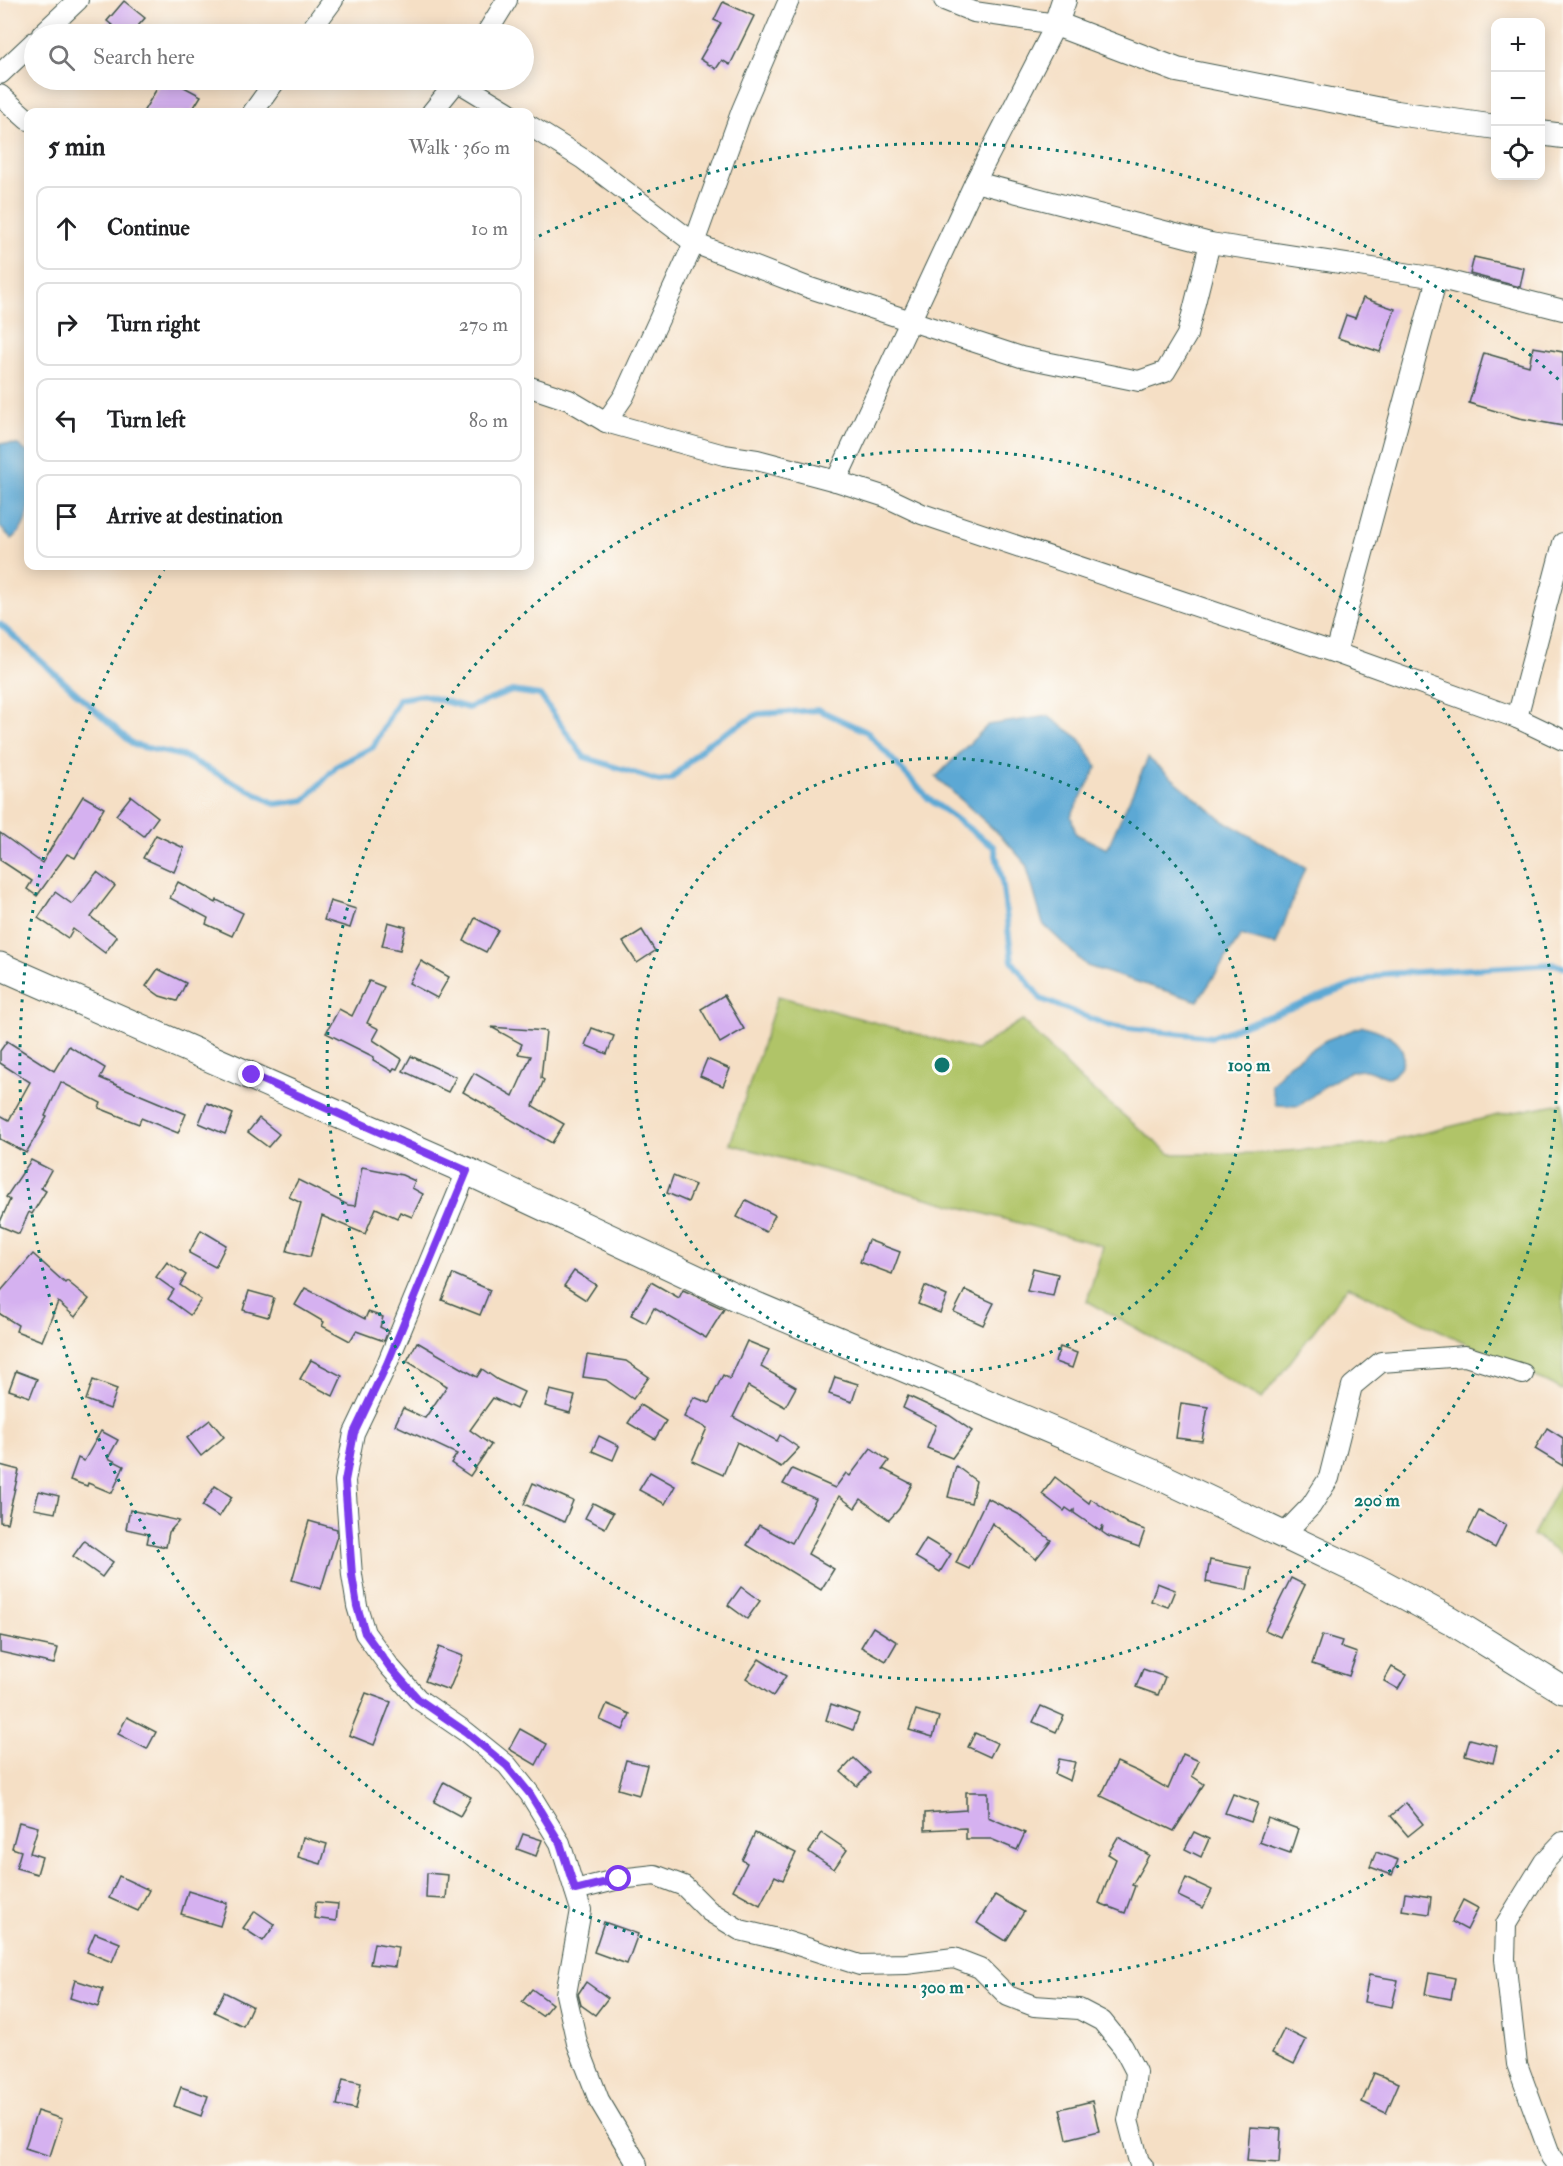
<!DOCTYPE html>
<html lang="en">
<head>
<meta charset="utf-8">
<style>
	:root { --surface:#fff; --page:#f2f2f2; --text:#202124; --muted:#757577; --line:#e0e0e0 }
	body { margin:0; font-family:"IM FELL Double Pica",serif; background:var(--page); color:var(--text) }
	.controls { position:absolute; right:18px; top:18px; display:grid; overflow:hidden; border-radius:12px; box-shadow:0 3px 15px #0003 }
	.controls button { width:54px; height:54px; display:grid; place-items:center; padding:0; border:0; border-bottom:2px solid var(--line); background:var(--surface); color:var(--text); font:30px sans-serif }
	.stop { position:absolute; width:18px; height:18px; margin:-14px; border:4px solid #7c3aed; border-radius:50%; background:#fff }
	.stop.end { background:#7c3aed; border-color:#fff; box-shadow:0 2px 6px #0008 }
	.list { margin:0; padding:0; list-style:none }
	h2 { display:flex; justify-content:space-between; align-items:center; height:78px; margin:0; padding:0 24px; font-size:26px }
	h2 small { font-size:20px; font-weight:400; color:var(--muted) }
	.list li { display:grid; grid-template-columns:39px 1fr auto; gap:18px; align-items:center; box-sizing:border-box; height:84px; margin:0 12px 12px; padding:0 12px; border:2px solid var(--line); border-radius:12px }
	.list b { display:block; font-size:22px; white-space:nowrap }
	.list em { font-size:20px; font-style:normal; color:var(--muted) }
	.icon { flex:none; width:33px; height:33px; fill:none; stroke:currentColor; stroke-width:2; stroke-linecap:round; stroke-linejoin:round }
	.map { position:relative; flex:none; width:1563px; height:2166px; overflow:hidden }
	.search { position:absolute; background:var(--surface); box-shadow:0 3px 15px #0003; left:24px; top:24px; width:510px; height:66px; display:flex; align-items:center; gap:15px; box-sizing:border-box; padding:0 21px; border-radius:33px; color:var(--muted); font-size:22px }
	.panel { position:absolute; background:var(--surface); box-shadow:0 3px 15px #0003; left:24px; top:108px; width:510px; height:462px; border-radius:12px }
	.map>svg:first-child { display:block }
	.green { fill:#b0c468; stroke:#68804e; stroke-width:1.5 }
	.water { fill:#5ba8d4; stroke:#3d7284; stroke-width:1.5 }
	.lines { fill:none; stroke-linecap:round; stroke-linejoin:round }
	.stream { stroke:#5ba8d4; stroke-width:6 }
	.building { fill:#d5b1f0 }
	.minor-casing { stroke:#3f554a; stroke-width:22 }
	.tertiary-casing { stroke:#3f554a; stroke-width:26 }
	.secondary-casing { stroke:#3f554a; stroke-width:29 }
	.minor { stroke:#fff; stroke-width:20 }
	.tertiary { stroke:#fff; stroke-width:24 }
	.secondary { stroke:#fff; stroke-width:27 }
	.route { stroke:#7c3aed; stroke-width:8 }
	.ring { fill:none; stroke:#0f766e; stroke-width:3; stroke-dasharray:3 6 }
	.centre { fill:#0f766e; stroke:#fdfcf7; stroke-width:3 }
	.ring-label { font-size:18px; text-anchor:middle; font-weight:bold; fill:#0f766e; stroke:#fdfcf7; stroke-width:4.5; stroke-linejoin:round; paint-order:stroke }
</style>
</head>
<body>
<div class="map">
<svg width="1563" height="2166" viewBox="0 0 1563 2166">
	<rect width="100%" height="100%" fill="#fdfcf7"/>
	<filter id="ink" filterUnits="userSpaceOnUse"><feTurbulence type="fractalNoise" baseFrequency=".0167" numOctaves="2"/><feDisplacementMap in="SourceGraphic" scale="12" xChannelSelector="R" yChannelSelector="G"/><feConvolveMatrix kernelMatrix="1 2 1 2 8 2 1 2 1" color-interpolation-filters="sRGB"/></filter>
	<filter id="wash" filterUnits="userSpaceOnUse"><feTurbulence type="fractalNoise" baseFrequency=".008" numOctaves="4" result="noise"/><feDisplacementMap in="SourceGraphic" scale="24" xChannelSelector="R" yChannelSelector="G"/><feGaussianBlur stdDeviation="1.35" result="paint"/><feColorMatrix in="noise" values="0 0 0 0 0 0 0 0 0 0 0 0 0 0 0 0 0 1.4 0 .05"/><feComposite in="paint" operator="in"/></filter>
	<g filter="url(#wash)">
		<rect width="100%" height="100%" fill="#f5dfc5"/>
		<g class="green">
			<path d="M778,996l198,54 46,-30 58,59 90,75 92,-1 117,-9 119,-29 65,-12v287l-215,-104 -86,113 -175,-98 16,-55 -373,-102z"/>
			<path d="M1563,1478v78l-30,-21z"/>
		</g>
		<g class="water">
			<path d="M0,443l18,2 10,8c1,27 8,68 -16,86l-12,-12z"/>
			<path d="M1048,716l32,23 17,28 -26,49 5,18 31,15 41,-91 74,62 83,47 -29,78 -35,-10 -43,66 -111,-35 -44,-42 -17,-60 -23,-26 -67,-61 52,-52z"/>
			<path d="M1363,1026c25,6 57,23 30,50l-6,1 -21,-7 -16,1 -25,15 -26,20 -23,-1 -5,-20 18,-21 37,-24z"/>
		</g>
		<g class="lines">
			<path class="stream" d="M0,624l134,121 49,11 93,48 29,-4 32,-34 36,-19 26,-48 24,-4 45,13 44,-17 28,4 44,62 75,24 12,-2 37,-36 50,-29 61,-4 48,22 62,67 65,48 8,32 10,82 29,38 69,27 102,11 171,-63 171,-10 9,3"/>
		</g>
		<g id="blocks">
			<g class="building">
				<path d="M124,1l21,17 -14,16h-8l-16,-13z"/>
				<path d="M723,2l31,14 -24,49 -8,-5 -6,9 -16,-10 21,-36 -7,-3z"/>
				<path d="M162,80h9l30,16 -10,16h-48z"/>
				<path d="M1474,257l50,11 -4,19 -50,-13z"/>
				<path d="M1363,298l32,11 -15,43 -42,-14 8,-23 9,3z"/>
				<path d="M1533,347l30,5v74l-44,-8 -50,-15 15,-50 45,13z"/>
				<path d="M83,796l21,12 -29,50 -8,-4 -30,42 -10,-7 5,-8 -32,-21v-27l42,30z"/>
				<path d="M131,796l27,21 -14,19 -28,-21z"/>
				<path d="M156,835l28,13 -10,24 -31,-14z"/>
				<path d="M97,872l18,14 -24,31 26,20 -12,16 -32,-24 -5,9 -30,-20 17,-26 17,12z"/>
				<path d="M178,882l38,21 1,-3 26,13 -11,23 -26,-12 2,-6 -38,-20z"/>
				<path d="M330,901l26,8 -6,19 -26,-8z"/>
				<path d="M475,918l23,12 -12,22 -22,-11z"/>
				<path d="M388,922l18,5 -6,23 -18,-4z"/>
				<path d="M642,930l13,21 -18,12 -14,-21z"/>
				<path d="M421,961l28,16 -12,21 -28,-15z"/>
				<path d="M158,969l28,14 -9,18 -17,-5 -14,-10z"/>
				<path d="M369,981l15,6 -17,36 12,6 -6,11 29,19 -5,10 -3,-1 -2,3 -19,-11 1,-3 -48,-24 13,-24 13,7z"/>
				<path d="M724,995l20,34 -24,14 -19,-34z"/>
				<path d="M491,1027l55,4 -5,47 3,2 -11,26 31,18 -12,19 -89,-51 11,-19 39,23 18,-40 -13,-2 4,-10z"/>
				<path d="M592,1028l22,8 -7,18 -22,-9z"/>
				<path d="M7,1041l47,30 15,-25 36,22 -5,10 86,36 -8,19 -37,-15 -2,6 -40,-16 2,-5 -40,-21 -16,34 2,1 -21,36 -26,-14v-24l9,5 21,-38 -30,-19v-12z"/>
				<path d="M411,1056l45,21 -8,15 -45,-21z"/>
				<path d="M707,1059l23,10 -7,17 -23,-10z"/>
				<path d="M207,1103l26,11 -8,20 -26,-11z"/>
				<path d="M259,1118l20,16 -11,13 -20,-15z"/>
				<path d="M31,1160l20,10 -10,18 5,3 -14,23 -3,-2 -10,22 -19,-8v-4l10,-22 -4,-3z"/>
				<path d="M362,1167l40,8 13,6 -3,7 11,6 -11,23 -12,-5 -3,6 -21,-10 -11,26 -43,-18 -12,41 -23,-6 14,-48 -12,-6 9,-17 50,25 7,1z"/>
				<path d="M673,1176l22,9 -7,17 -21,-9z"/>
				<path d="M746,1200l29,15 -9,17 -29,-15z"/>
				<path d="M201,1230l25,15 -11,22 -26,-14z"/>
				<path d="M868,1240l32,12 -8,22 -32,-12z"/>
				<path d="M33,1254l32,29 2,-2 22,18 -14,18 -17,-15 -16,39 -26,-10 2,-6 -18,-11v-22z"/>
				<path d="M167,1262l19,13 -6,10 21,15 -11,15 -22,-16 6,-9 -18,-13z"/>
				<path d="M1033,1268l25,6 -5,22 -26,-5z"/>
				<path d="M574,1271l22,14 -10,15 -22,-14z"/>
				<path d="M453,1274l37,16 -10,25 -38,-15z"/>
				<path d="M651,1282l28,16 4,-8 41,19 -18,29 -52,-30 -8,15 -15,-8z"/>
				<path d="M925,1286l22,10 -7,17 -22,-9z"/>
				<path d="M305,1288l60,31 3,-7 15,5 -3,10 8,4 -4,10 -28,-10 -6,10 -28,-15 2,-4 -29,-17z"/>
				<path d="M965,1290l29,13 -11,22 -29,-13z"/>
				<path d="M249,1291l25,7 -6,19 -25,-7z"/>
				<path d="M747,1341l22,9 -8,17 35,20 -11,20 -37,-21 -15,31 44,24 3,-6 19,13 -18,19 -44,-25 -14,33 -31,-14 15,-33 -23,-11 10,-20 15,6 14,-28 7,4z"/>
				<path d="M417,1342l60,35 5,-8 16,11 26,12 -8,17 -23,-11 -23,32 21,15 -21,31 -19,-13 6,-9 -62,-29 8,-17 22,10 22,-32 -40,-25z"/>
				<path d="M1060,1347l17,6 -5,15 -17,-6z"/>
				<path d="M587,1355l39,6 23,16 -16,22 -27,-19 -23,-3z"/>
				<path d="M311,1360l31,16 -9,20 -33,-17z"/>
				<path d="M16,1371l21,8 -7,18 -21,-7z"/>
				<path d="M835,1377l23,7 -6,18 -23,-8z"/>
				<path d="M93,1380l24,9 -7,20 -24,-9z"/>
				<path d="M550,1390l25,6 -5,17 -25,-7z"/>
				<path d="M908,1396l41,19 23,16 -20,27 -25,-10 9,-23 -33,-17z"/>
				<path d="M1181,1403l27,4 -6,34 -26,-3z"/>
				<path d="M640,1405l26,16 -11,18 -27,-16z"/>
				<path d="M210,1420l14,17 -23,19 -14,-18z"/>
				<path d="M1547,1428l16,10v28l-28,-17z"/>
				<path d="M101,1431l17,9 -10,18 16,8 -12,27 -24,-10 -1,3 -17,-6 8,-22 6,3z"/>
				<path d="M599,1436l20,10 -6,14 -21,-9z"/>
				<path d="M871,1448l18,13 -6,8 29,15 -13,25 -10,11 -28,-21 -6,9 -16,-12 -31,58 26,15 -13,21 -74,-45 12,-20 33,18 24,-44 -33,-15 9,-15 43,19 11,-15 4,3z"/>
				<path d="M0,1465l19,5 -12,53 -7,-1z"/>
				<path d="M956,1466l20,15 -5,22 -23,-6z"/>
				<path d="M650,1472l25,14 -10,18 -26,-14z"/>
				<path d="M1055,1477l34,26 2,-4 37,25 17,6 -6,17 -31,-11 -6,-4 1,-7 -3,6 -26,-18v-3l-2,2 -6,-4 -2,3 -22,-17z"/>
				<path d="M533,1483l40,18 -9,21 -40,-18z"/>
				<path d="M215,1486l17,11 -13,20 -17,-11z"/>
				<path d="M39,1491l20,5 -4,17 -21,-4z"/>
				<path d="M987,1498l31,16 33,26 -15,19 -44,-36 -23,46 -13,-6z"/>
				<path d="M593,1503l20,10 -8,15 -20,-10z"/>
				<path d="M130,1510l49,11 -10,11 -3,15 -19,-4 2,-9 -23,-5z"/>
				<path d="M1479,1511l27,14 -11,23 -27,-15z"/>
				<path d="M309,1521l28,8v7l-16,53 -29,-9z"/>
				<path d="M926,1539l25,15 -11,18 -25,-15z"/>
				<path d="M84,1541l29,21 -11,15 -29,-21z"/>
				<path d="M1210,1560l41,8 -4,22 -41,-8z"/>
				<path d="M1291,1578l14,7 -25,52 -15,-7z"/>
				<path d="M1157,1583l18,7 -7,17 -17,-6z"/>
				<path d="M741,1587l19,14 -13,18 -19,-14z"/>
				<path d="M873,1627l24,15 -11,19 -25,-14z"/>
				<path d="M1322,1635l20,6 -2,6 17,6 -8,23 -37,-12z"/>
				<path d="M0,1636l58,12 -4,16 -54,-12z"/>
				<path d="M439,1647l24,9 -14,34 -24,-9z"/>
				<path d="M759,1659l27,17 -13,20 -27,-18z"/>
				<path d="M1392,1667l14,8 -8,14 -14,-8z"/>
				<path d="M1143,1669l22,8 -7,18 -22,-8z"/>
				<path d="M366,1693l25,9 -17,43 -25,-10z"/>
				<path d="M607,1704l23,10 -7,16 -23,-10z"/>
				<path d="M831,1704l28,10 -6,16 -27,-10z"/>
				<path d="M1041,1706l23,10 -8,16 -23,-10z"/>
				<path d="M916,1710l23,7 -6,20 -24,-7z"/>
				<path d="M127,1717l29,15 -9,17 -29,-15z"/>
				<path d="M520,1729l27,15 -11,21 -27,-16z"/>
				<path d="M975,1733l22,10 -7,14 -22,-10z"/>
				<path d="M1470,1739l27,7 -4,17 -28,-8z"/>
				<path d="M1183,1754l16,7 -7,15 12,8 -30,47 -73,-35 16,-34 22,10 29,17z"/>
				<path d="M854,1758l16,15 -13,13 -16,-14z"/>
				<path d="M1059,1759l16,3 -5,19 -15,-7z"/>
				<path d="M626,1760l21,5 -8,30 -21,-6z"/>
				<path d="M444,1782l27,15 -11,19 -26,-14z"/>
				<path d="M966,1792h22v25l37,16 -8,17 -26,-11h-25v-11l-41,2v-17l41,-3z"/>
				<path d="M1233,1794l25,9 -7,19 -26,-9z"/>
				<path d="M1406,1803l17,21 -15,12 -17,-20z"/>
				<path d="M1268,1818l30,11 -8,24 -31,-11z"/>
				<path d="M19,1822l19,5 -8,26 12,4 -5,17 -21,-6 5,-17 -9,-3z"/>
				<path d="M1194,1832l15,7 -8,18 -16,-8z"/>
				<path d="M755,1833l41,20 -13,27 -8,-4 -15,29 -27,-15 14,-27 -5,-3z"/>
				<path d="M822,1833l25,17 -13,19 -25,-17z"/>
				<path d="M523,1834l19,6 -6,16 -19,-7z"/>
				<path d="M303,1837l24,7 -6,20 -23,-7z"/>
				<path d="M1118,1837l31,18 -17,30 3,1 -10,27 -26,-10 17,-44 -8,-5z"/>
				<path d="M1376,1852l22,8 -6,15 -22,-8z"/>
				<path d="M427,1873l21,2 -2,24 -20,-1z"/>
				<path d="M119,1876l30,14 -11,21 -29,-13z"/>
				<path d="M1186,1878l26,12 -9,18 -25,-12z"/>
				<path d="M188,1891l39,12 -7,23 -39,-12z"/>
				<path d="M1405,1893l26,4 -2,17 -27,-4z"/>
				<path d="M995,1895l29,17 -18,29 -29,-18z"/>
				<path d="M1463,1900l15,8 -11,22 -15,-8z"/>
				<path d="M316,1902l22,2 -2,17 -22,-3z"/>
				<path d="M255,1911l20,14 -12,16 -20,-13z"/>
				<path d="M604,1922l34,12 -11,30 -33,-12z"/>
				<path d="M95,1933l25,10 -8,19 -25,-10z"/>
				<path d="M374,1943l24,4 -3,20 -25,-3z"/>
				<path d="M1429,1973l26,5 -4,21 -26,-5z"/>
				<path d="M1369,1975l29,5 -6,27 -28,-5z"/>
				<path d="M75,1980l28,9 -5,18 -28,-9z"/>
				<path d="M586,1982l22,16 -13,17 -14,-10 -3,-11z"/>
				<path d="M532,1989l20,15 -10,12 -20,-14z"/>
				<path d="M224,1992l28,14 -9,20 -29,-14z"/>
				<path d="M1284,2029l22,11 -12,24 -22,-11z"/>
				<path d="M1374,2073l25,10 -13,30 -24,-11z"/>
				<path d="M343,2079l18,4 -5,26 -19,-4z"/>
				<path d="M181,2087l27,9 -7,20 -27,-10z"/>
				<path d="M1092,2101l7,30 -32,8 -7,-30z"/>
				<path d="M37,2111l25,8 -12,37 -25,-8z"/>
				<path d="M1250,2127l31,2 -2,34 -32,-2z"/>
			</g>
		</g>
	</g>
	<g filter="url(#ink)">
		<use href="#blocks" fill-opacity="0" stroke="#3f554a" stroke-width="1.5"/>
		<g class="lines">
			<g class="minor-casing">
				<g id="minor">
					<path d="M42,34l36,-34"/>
					<path d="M308,34l25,-34"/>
					<path d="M486,34l21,-34"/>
					<path d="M0,74l34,-32"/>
					<path d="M457,81l51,31"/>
					<path d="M0,95l28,25"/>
					<path d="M253,112l23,-32"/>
					<path d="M432,112l26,-32"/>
					<path d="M530,126l53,33 111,84 113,44 214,70 118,24 26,-9 22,-37 23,-92"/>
					<path d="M975,182l235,61 227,35 126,32"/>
					<path d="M530,387l39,13 37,22 118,33 33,5 79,21 50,16 36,17 414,139 181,65 46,22"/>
					<path d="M606,422l18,-26 70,-153 48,-133 47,-110"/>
					<path d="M836,481l139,-299 81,-158 -82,-12 -30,-12"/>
					<path d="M1336,653l101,-375"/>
					<path d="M1517,718l46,-175"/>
					<path d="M467,1171l-80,193 -33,69 -9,48 7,94 5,31 8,27 24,33 29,33 48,33 41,33 23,29 30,49 21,67 -15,84 11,49 22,57 37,62 1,4"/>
					<path d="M1283,1535l28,-29 18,-28 23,-92 29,-24 84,-6 58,18"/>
					<path d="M575,1890l44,-11 36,-4 29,11 25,25 31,19 42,10 78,25 46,-1 48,-6 26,10 28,28 26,10 45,3 23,12 21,26 13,25 -2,20 -6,28 11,42 4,4"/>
					<path d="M1558,2166l-7,-9 -34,-93 -12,-105 1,-35 38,-62 19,-20"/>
				</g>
			</g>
			<g class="tertiary-casing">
				<g id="tertiary">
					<path d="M1064,0l-8,24 121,46 220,43 99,14"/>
					<path d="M1540,133l23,3"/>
				</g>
			</g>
			<g class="secondary-casing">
				<path id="secondary" d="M0,966l467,205 273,128 415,175 208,99 87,47 113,70"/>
			</g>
			<use href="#minor" class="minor"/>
			<use href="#tertiary" class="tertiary"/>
			<use href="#secondary" class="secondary"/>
		</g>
	</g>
	<g class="lines" filter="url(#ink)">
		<path class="route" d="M252,1075l215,96 -80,193 -33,69 -9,48 7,94 5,31 8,27 24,33 29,33 48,33 41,34 23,28 30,49 15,47 44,-11"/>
	</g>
	<g class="ring">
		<circle cx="942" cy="1065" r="307"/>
		<circle cx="942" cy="1065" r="615"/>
		<path d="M1559 1750A922 922 0 0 1 164 570M531 240A922 922 0 0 1 1559 380"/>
	</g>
	<circle cx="942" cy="1065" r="9" class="centre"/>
	<g class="ring-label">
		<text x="1249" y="1071">100 m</text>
		<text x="1377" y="1506">200 m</text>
		<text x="942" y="1993">300 m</text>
	</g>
</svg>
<div class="controls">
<button>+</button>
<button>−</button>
<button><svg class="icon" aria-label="locate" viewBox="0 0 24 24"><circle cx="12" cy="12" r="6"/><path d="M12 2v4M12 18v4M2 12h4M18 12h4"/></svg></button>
</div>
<div class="stop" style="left:619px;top:1879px"></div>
<div class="stop end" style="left:252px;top:1075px"></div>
<div class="search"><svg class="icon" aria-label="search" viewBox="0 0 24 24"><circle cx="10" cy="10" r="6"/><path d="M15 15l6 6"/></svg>Search here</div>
<section class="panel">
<h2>5 min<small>Walk · 360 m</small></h2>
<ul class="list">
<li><svg class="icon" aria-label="ahead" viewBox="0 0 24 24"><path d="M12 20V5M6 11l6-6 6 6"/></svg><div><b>Continue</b></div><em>10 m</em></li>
<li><svg class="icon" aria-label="right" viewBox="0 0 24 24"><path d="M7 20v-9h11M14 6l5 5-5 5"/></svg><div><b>Turn right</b></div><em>270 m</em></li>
<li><svg class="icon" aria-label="left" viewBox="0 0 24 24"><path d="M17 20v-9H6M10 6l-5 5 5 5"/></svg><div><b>Turn left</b></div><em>80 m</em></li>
<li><svg class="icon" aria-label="arrive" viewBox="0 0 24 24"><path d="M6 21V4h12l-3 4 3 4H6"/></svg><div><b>Arrive at destination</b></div></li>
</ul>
</section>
</div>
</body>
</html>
